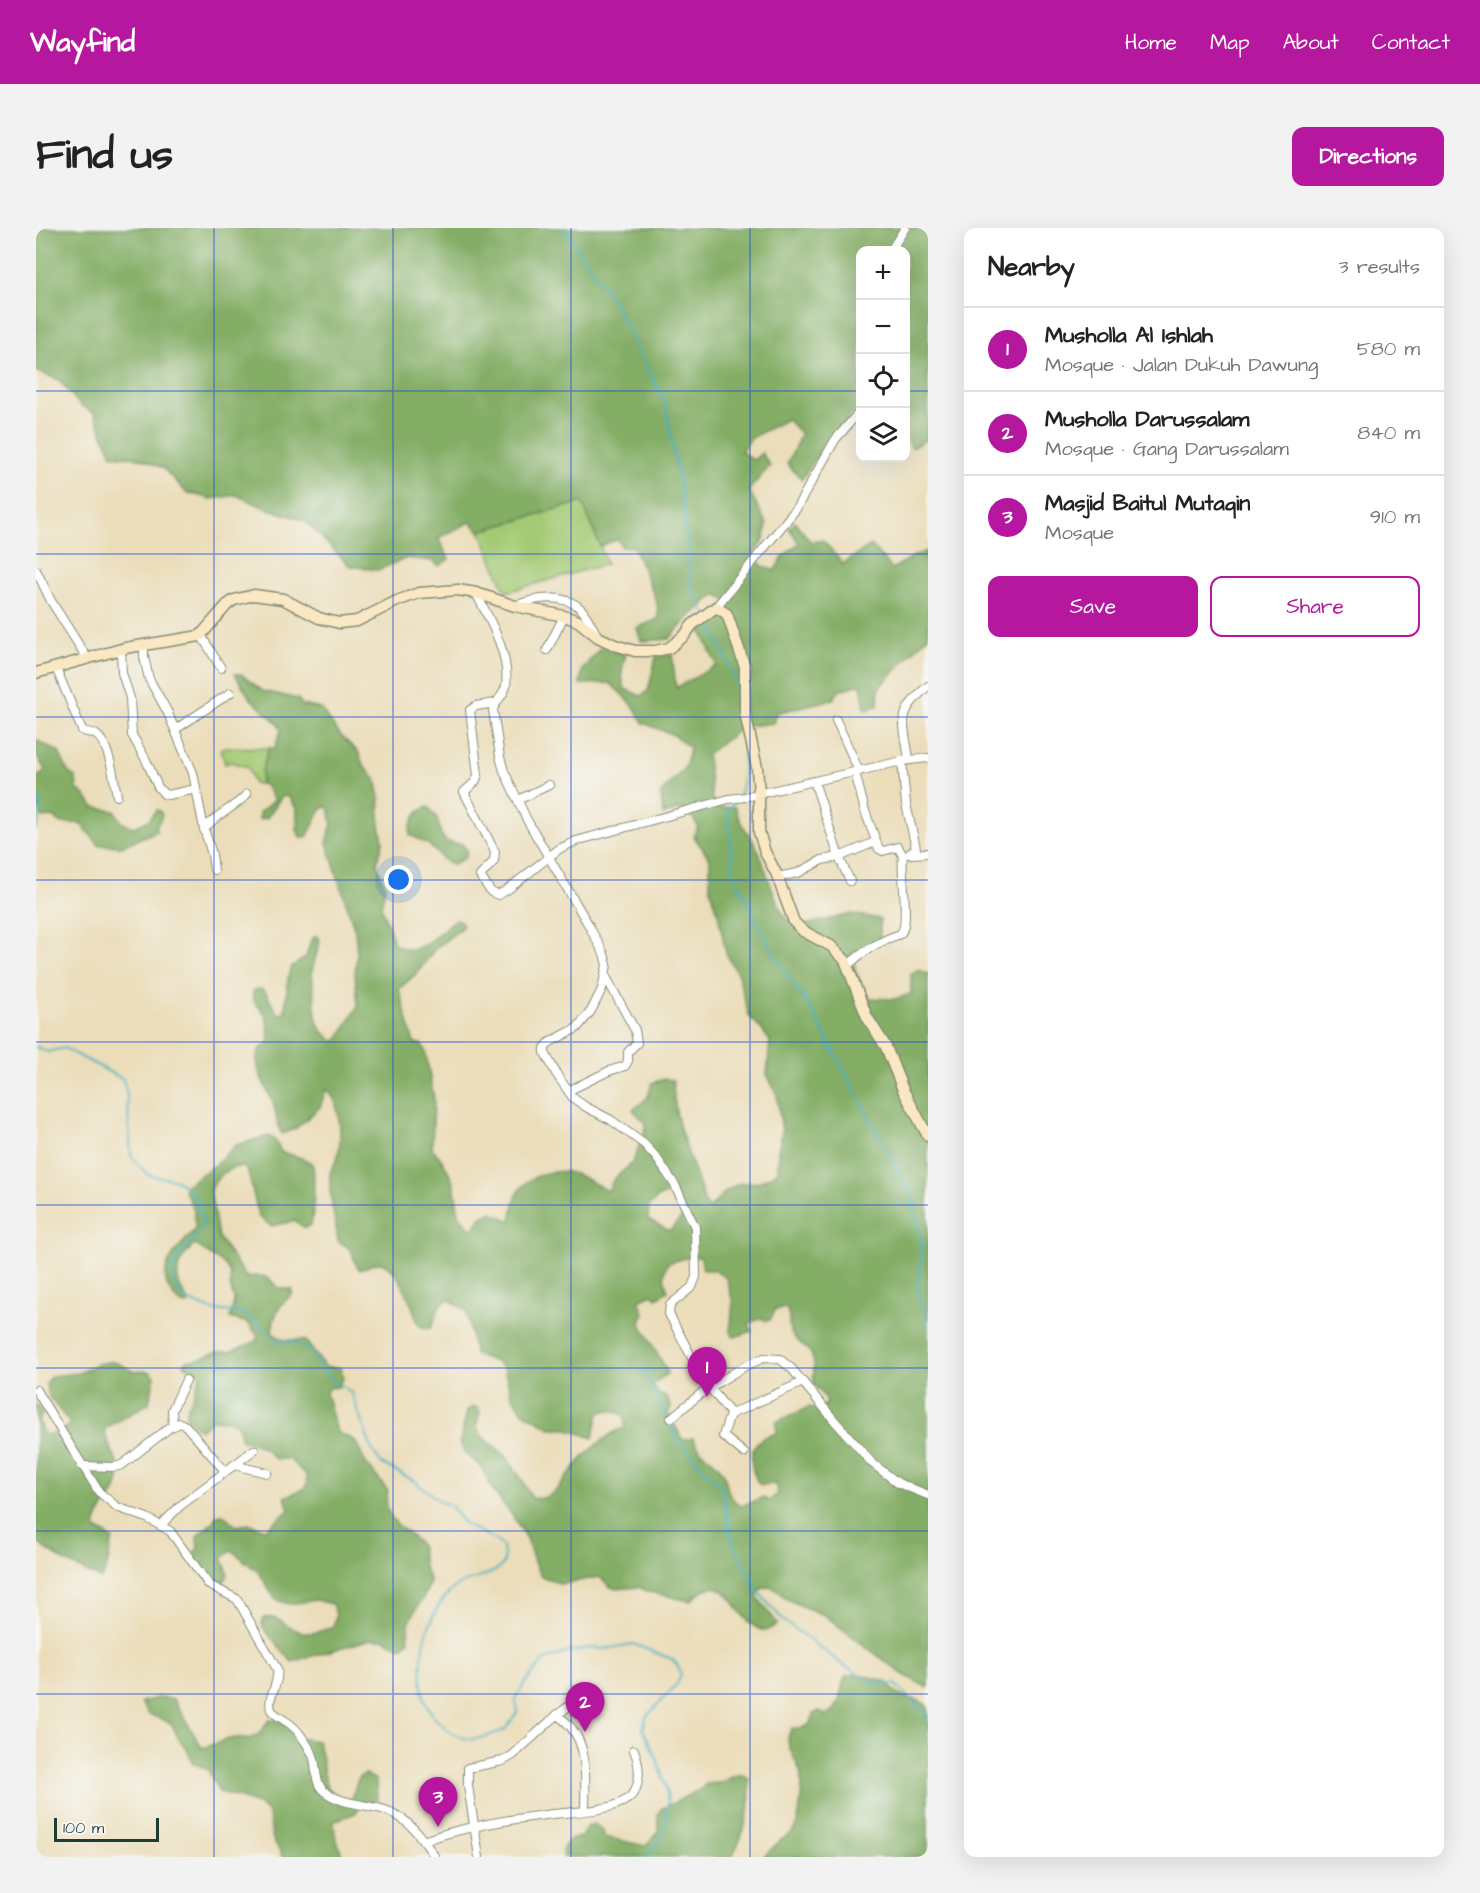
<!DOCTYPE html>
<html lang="en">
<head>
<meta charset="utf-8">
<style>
	:root { --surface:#fff; --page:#f2f2f2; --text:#222; --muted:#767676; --line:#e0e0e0; --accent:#b5179e }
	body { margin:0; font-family:"Architects Daughter",sans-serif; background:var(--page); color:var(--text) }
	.controls { position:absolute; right:18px; top:18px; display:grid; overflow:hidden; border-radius:12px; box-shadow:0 6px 24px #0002 }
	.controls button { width:54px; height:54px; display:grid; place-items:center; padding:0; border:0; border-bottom:2px solid var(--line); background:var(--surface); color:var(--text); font:30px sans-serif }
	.scale { position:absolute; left:18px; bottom:15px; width:105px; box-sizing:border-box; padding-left:6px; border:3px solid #1f3d34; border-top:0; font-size:16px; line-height:21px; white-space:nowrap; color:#1f3d34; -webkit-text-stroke:4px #f6f6f2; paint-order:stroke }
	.you { position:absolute; left:363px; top:652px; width:21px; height:21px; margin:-15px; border:4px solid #fff; border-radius:50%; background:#1a73e8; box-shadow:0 0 0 9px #1a73e833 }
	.badge { display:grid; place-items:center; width:39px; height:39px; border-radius:50%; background:var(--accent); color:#fff; font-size:20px; font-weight:700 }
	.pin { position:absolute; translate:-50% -50px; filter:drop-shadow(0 2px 3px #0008) }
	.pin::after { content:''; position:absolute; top:32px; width:21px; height:18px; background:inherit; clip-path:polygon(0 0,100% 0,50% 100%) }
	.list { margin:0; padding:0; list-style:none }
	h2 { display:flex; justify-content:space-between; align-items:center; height:78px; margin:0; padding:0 24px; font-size:26px }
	h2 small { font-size:20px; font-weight:400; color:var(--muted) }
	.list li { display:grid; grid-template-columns:39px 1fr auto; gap:18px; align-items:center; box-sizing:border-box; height:84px; padding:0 24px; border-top:2px solid var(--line) }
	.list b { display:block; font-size:22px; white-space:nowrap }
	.list p { margin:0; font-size:20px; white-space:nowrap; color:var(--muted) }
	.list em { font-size:20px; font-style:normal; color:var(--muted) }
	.actions { display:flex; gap:12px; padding:18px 24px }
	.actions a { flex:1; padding:14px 0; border:2px solid var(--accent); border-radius:12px; text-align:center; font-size:21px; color:var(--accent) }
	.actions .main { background:var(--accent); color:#fff }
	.icon { flex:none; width:33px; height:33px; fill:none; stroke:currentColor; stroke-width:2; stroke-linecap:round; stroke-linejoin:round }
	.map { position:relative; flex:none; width:892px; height:1629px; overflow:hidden; border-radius:12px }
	header { display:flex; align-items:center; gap:36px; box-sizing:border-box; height:84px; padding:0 30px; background:var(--accent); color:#fff }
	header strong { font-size:28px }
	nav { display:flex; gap:33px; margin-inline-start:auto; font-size:21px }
	.intro { display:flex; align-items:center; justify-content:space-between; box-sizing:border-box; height:144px; padding:0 36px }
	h1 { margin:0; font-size:42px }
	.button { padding:15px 27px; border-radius:12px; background:var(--accent); color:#fff; font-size:21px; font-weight:700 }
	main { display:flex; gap:36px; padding:0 36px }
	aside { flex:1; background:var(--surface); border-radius:12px; box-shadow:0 6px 24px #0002 }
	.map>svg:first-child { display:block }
	.green { fill:#a5ca74; stroke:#628454; stroke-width:1.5 }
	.forest { fill:#84ae66; stroke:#52764d; stroke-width:1.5; fill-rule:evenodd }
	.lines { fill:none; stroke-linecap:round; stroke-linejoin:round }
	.stream { stroke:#43b0c1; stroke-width:2 }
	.street-casing { stroke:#858d76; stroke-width:10 }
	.secondary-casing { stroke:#858d76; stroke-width:13 }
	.street { stroke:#fff; stroke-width:8 }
	.secondary { stroke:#fae7c3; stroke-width:10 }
	.grid { fill:none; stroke:#1d4ed8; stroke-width:1.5; stroke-opacity:0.55 }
</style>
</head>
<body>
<header>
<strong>Wayfind</strong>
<nav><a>Home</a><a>Map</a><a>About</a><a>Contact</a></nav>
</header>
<div class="intro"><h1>Find us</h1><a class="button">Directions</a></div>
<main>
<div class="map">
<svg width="892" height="1629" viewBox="0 0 892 1629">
	<rect width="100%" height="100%" fill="#f6f6f2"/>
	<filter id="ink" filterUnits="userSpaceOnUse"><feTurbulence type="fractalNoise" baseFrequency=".0167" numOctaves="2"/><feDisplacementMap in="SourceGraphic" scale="12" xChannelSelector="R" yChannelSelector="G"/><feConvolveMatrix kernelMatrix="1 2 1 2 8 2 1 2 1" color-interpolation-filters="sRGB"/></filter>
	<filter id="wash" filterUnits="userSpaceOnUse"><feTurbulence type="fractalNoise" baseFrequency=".008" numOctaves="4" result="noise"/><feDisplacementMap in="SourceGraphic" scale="24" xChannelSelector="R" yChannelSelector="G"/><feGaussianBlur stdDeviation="1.35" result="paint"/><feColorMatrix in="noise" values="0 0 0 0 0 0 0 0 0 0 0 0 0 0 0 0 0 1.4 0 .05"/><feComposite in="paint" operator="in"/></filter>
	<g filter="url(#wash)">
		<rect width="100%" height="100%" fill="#ebddb9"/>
		<g class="green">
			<path d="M546,274l15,34 9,28 -100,28 -26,-61z"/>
			<path d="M188,519l45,1 -7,22 -1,14h-7l-6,-17 -17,-5 -6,2 -4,-15z"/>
		</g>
		<g class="forest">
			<path d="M0,0h892v210l-16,10 -6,-11v-187h-46v153l-1,3 -31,34 -26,39 -15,-15 14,-30 -14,-15 -36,19 -10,13 12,9 9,-7 8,13 -21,24 18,35 -4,17 -9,11 7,12 13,6 10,-15 15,-13 -10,-15 6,-6 16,20 12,-2 20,24 28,-19 21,24 24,-14 12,-4v85l-49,52 -1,18 -13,3 -4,-25 -21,6 -7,9 -57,14 -3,10 -30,4 -36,27 5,45 8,9 15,-1c3,16 15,27 22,41 10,23 16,50 29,71l20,6 45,-11 29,5v19l-27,14 2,18 12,28 28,1 16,-5v-20l7,-5 10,5v714l-27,-15 -77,-58 -36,-15 -14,-12 -6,-1 -7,2 -4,8 21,27 -12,7c-29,-5 -34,-53 -60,-42 -5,2 -11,9 -16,12l-40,-9 -12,-5 -22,2 -7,-3 -9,-9 -39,7 -20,-8 -6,-11 -8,-25 -14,-24 -20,-25 -12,-25 -16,-12 -5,-12 7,-31 4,-3 5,-1 4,5c-1,6 -5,13 -2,19 5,9 14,13 21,19 14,13 24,32 33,48 21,4 31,-16 42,-30 9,-12 37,-38 51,-40l-1,-12c-8,-6 -16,-8 -25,-3l-6,25 -28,-10h-14l-28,-16 -12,-17 -7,-27 -10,-7 -19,-6 -9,-45 -18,-11 -8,6 -9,23h-8l-5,-5c-5,-14 -20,-62 -40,-60 -6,0 -12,5 -18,7 -6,-6 -5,-12 -9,-19 -3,-5 -9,-7 -13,-10 -2,-21 -10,-44 -8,-65 0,-9 7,-13 8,-21 4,-18 3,-55 -12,-66l-6,18 -25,22 -13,5c-6,-9 -5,-18 -8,-28 -5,-17 -23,-38 -15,-56l10,-7c0,-9 0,-18 -3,-26 -5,-11 -17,-14 -12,-27l7,-1 5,4 11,20 7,1c4,-16 1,-32 7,-47l15,-10 5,-17 5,-4 4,4 -8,31 4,45 4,13 14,13c11,-8 15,-24 24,-35l-3,-34 2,-20 -2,-22 -28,-88 5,-20 -3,-15 -4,-1 -5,4 -13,26h-7l-3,-8v-19l-8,-13 -7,-1 -15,22 -8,1v-6l15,-13 -9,-15 -4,-1 1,-14 7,-22h6l6,-18 -4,-7 -27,-25 -15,-24h6l22,17 35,8 4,6 19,4 19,26 19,18 4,12 13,14 4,18 -1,20 4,26 -6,20 8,24 -4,19 14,39c4,1 10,4 14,4 17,1 35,-22 47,-30l5,2 2,5 -29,24 -16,22 -19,17 15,54 7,1 4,5 9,50 -2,49c10,11 18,23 22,37 5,21 0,30 19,45l7,-12 11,-6 20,9c2,-7 2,-16 5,-23 9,-26 44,-32 66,-21 9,4 17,10 26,14l6,-12 19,-17 13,-34v-5l-13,-13 15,-13 4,-14 12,-4 9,1c0,46 20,80 32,123l4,6 17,-18 12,-7 21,-2 19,-10v-21l4,-19 -5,-37 -10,-21 3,-33 -8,-11 -13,-14 -11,-41 -12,-22 -9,-44 -7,-21v-29l-16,-22 4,-11 -5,-8 -12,-9 -18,6 -2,-22 24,-26 5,-19 -16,-13 -31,-12 -10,-18 -23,-22 -30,1 2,-14 19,-23 25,7c-4,13 -6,22 -1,35l16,7 7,-5 8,-34 16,-3 4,34 41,-23 -19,-40 19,-13 11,-11 -12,-7 -26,22 -21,23 -28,2 -4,-13 21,-9 -1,-17 -24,-56 -11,1 -4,-8 -18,7 -18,-44 -102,29 -10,-9 -32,16 11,21 -10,7 -7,-5 -25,-3 -29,12 -28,-4 -46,-46 -36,-11 -32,-14 -25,4 -25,-7 -23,-24 -23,-10 -28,-3 -18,-42 -14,-8 -21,-25 -23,-9zM630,966l7,6 11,14 -14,17 -22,-11 1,-14 10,-9zM653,1029h12l2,13h11l12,8 7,24 -3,29 4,6 18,-6 -3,-8 13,-5 5,3 3,-1 5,-10 9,-3 3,2c4,10 1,15 3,22 4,10 14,13 20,21 7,11 2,22 4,33l14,16 -9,9 -10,-3 -33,15 1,10c-5,4 -9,3 -14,6 -17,10 -12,31 -5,45l3,2 13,-1 3,4 1,6 -10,7 -5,-4 -21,9c-16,-9 -13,-16 -18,-31 -4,-11 -16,-17 -23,-24 -3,-4 -6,-9 -8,-13l-10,2 -15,-27 3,-6 -4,-10 -8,-2 -6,-11 15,-11 -28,-51 4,-9 -5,-13 13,-6 5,4 11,-7c-4,-11 -6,-18 0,-28z"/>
			<path d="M0,512l23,12 9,20 8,6 1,11 8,6 8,12 22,4 7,12 12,4 15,-7 8,-10 3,1 2,5 -6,11 1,4 -35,15 -23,-1 -19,-22h-18l-9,-6 -10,1 -7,-14v-28l5,-1 4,-5 -9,-16z"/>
			<path d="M393,579l8,11 4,16 5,8 16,2 5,6 -1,7 -14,8 -7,-4 -17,-17 -18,-9c-1,-12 7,-26 19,-28z"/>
			<path d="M233,908l6,4 6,12c10,3 24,5 31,12 4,4 1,54 -1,61l-6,3 -10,-7 -24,5 -12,-9 -11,-45 -4,-5c-15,-2 -28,11 -34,23l8,47 28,40c21,-3 20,-1 34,12h12v6c-13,9 -19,22 -20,38l12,7h21l20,27 16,1 2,10 -5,9 -10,1 -2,5 10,36 4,5 12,5 5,5 8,18 23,29c-8,30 17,36 32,54l4,22 6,14c-6,26 -26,32 -21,60l-8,7 -16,-9 -17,1 -76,22 -27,-32 -3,-6 2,-6c17,-4 28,16 45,15 8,0 17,-4 24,-6l3,-12 -4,-11 -16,-4 -26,4 -14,-4 -16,-26 -28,-24 -10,8 6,15 -2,6 -7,7 -9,-4 -19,-26 7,-8 -1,-12 15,-13 5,-8 6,-1 13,12 14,-2 16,5 23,-19 -4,-13 19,-8 3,-6 -1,-8 -17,-16c-20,1 -11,1 -24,-10 -5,-5 -16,-6 -23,-8l-2,-3c2,-19 -12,-18 -27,-19l-13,11c-19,-16 -16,-14 -7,-34 3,-6 4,-13 7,-19l-1,-3 -15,-9 2,-4 13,-2 17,-7h13l26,-10 3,-6 -10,-13 -18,-5c1,-6 4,-13 4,-18 0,-5 -4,-10 -4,-15 2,-21 -8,-21 -23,-32 -5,-3 -6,-6 -12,-8 -12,9 -21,23 -16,38 2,10 7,9 9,22 -8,0 -10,-4 -15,-10 -21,-25 6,-47 22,-66l-1,-19 -10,-21 2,-4 29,-20 21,-20z"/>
			<path d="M74,1134l7,1 17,8h15l6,5 -6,27 -45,26c3,18 17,30 15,49 -1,19 -22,31 -24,50l18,11 -7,31 -5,9 -37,-18 -28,-19v-138l7,9 -5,8 6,14 12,-2 13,-7v-4l-20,-25 -3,-13 5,-8 28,-3 18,-9z"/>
			<path d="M823,1446l29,8c13,24 25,10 40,25v150h-165c6,-5 11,-11 17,-16 4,-4 11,-5 14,-11 6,-9 9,-44 7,-55 -4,-18 -20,-29 -9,-47 14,1 18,-1 22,-14l5,-3 6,4c19,-5 13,-26 21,-39z"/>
			<path d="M125,1469l13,3 28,48c15,-4 32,-14 48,-9l9,-5 10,-14 14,1 16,17 18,3c10,18 -1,58 34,58l8,-22 6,-3 11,6 1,21 -16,2 -5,10 -22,8 1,14 8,22h-61c-2,-9 -8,-13 -10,-21 -2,-8 -1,-18 -5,-24 -5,-10 -37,-17 -48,-20l-11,-22 -16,-8 -4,-11 -8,-10 -9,-18 -23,-9 -7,-12z"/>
			<path d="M701,1547h6l6,3c3,27 -4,55 -17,79h-169l-1,-7 7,-10 12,-3 6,-11 7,-2 9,6 1,7 42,9 12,-14v-17l3,-6 40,-20 5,-5 13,-1z"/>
		</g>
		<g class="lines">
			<g class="stream">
				<path d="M527,0l46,66 56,108 18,102 9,84 12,24"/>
				<path d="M670,390c9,18 22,39 28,59 7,26 15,95 5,119"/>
				<path d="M0,565c7,11 5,24 0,36"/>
				<path d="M699,573l-7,10 5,58 5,14 41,80 33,48 100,186 10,47 -4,51 10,28"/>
				<path d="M0,819l12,5 16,-4 59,31 4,16 4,61 17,19 29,5 17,15 10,28 -7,12 -17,20 -8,15 1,10 5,13 9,7 25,10 32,3 34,29h17l12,7 23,29 21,14 21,58 9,13 33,18 27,21 11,4c12,28 35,23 51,41 0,4 2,10 1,14 -3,13 -33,18 -44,23 -7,3 -18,16 -22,23 -14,24 -20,59 -15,86 3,19 25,44 46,46 11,1 26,-6 36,-9l13,-19 -3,-13 17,-24 13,-14 24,-8 21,-4 15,1 28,-5 39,15 6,7 3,9 -4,9 -31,33 -3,12 14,30 9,29 2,14 -4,31 -17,24"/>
				<path d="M606,1140l37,73 27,30 15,14 12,58 26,50 25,28 58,43 32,20h21c11,12 26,21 33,37"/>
			</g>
		</g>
	</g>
	<g filter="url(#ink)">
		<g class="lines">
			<g class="street-casing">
				<g id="street">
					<path d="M855,22l14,-22"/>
					<path d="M0,342l15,31 36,57"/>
					<path d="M440,365c14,28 34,61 30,93 -2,10 -11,15 -13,24l7,47 4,14 23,49 61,104 16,30 3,11 -5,24 -11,22 -14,17 -27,14 -5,6v5l12,22 16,23 13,9 25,13 33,24 12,13 19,28 20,42 1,50 -4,10 -22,18 -1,9 22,42 19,32 21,26 72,-32"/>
					<path d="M481,377c18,-7 47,-12 64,4 6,6 10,17 15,24"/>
					<path d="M680,379l80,-98 39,-69 25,-29"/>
					<path d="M165,407l20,33"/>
					<path d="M108,417v12l5,22 18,32 26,62 11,56 8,25 2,16"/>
					<path d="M85,421l1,24 8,25 2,37 14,25 12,27 6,7 4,1 28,-6"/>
					<path d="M511,422l17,-34"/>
					<path d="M20,440l26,62c4,3 8,2 13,4 15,9 19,46 22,62"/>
					<path d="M460,475l-20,3 -6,4 8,65 -3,7 -11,10 31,60 -1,9 -14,15 11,16 7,3 9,-5 52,-41 17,-8 153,-42 16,-2 157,-36 26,-3"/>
					<path d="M800,492l23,51"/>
					<path d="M140,501l54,-36"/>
					<path d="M873,532c-5,-40 -14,-45 19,-74"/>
					<path d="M866,533l4,43 10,44 -7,6"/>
					<path d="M778,553l25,76 11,24"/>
					<path d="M482,572l31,-15"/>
					<path d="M168,601c12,-15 30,-20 43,-35"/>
					<path d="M875,626l17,-1"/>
					<path d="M741,649l21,-4 24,-13 17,-3 36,-15"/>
					<path d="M812,737c12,-11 24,-19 39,-26 4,-2 9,-3 13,-5 11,-8 0,-64 3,-78l-5,-9 -15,4 -4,-2 -14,-38 -10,-39"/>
					<path d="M532,863l41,-20 16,-5 3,-5v-9l9,-9 -2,-13 -29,-53"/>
					<path d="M0,1162l63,102 18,15 30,11 23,13 39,54 28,14 40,70c3,15 -10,26 -6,41 5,6 12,9 19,14 8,6 17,20 22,29 6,12 1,29 12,38 18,14 41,13 61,19 23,7 37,28 50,47"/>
					<path d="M694,1186l-7,22 21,17"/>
					<path d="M635,1190l33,-27 43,-26 17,-7 16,1 12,10 42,51 38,43 26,20 30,12"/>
					<path d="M137,1197l-1,-15 14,-30"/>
					<path d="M198,1237l33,8"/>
					<path d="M46,1238l32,1 8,-2 47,-37 11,-5 6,3 39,45"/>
					<path d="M125,1297l19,-19 74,-56"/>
					<path d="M521,1487c34,22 28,60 28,95"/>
					<path d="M387,1613c39,-14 81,-21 122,-26 21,-3 64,-3 81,-15 17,-11 14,-35 8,-50"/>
					<path d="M443,1629l-11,-71v-18l35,-7 10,-6 44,-40 29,-22"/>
				</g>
			</g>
			<g class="secondary-casing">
				<path id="secondary" d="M0,445l89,-25 75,-12 27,-31 7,-5 20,-5 29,4 36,19 20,5 18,-2 40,-20 22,-8 39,-3 18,3 39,13 49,10 14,5 20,16 17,8 20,6h20l14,-3 16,-13 7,-10 24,-18 11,7 18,53v46l12,55 2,25v39l6,20 11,21 18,49 9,9 28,15 14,14 22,57 19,30 17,43 25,46"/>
			</g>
			<use href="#street" class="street"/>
			<use href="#secondary" class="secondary"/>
		</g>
	</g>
	<path class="grid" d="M178,0v1629M357,0v1629M535,0v1629M714,0v1629M0,163h824M870,163h22M0,326h892M0,489h892M0,652h892M0,814h892M0,977h892M0,1140h892M0,1303h892M0,1466h892"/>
</svg>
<div class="controls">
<button>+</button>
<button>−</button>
<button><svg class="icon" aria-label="locate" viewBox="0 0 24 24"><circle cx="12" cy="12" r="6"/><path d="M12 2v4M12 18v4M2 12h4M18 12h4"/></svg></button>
<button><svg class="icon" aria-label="layers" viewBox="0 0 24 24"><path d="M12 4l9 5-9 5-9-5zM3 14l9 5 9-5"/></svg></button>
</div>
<div class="scale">100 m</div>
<div class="you"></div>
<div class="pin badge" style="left:671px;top:1169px">1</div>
<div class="pin badge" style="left:549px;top:1504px">2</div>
<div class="pin badge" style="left:402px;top:1599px">3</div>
</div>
<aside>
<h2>Nearby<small>3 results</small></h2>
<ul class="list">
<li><span class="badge">1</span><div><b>Musholla Al Ishlah</b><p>Mosque · Jalan Dukuh Dawung</p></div><em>580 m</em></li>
<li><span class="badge">2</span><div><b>Musholla Darussalam</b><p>Mosque · Gang Darussalam</p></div><em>840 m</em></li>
<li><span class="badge">3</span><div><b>Masjid Baitul Mutaqin</b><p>Mosque</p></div><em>910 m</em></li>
</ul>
<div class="actions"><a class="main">Save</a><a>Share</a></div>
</aside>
</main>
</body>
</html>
